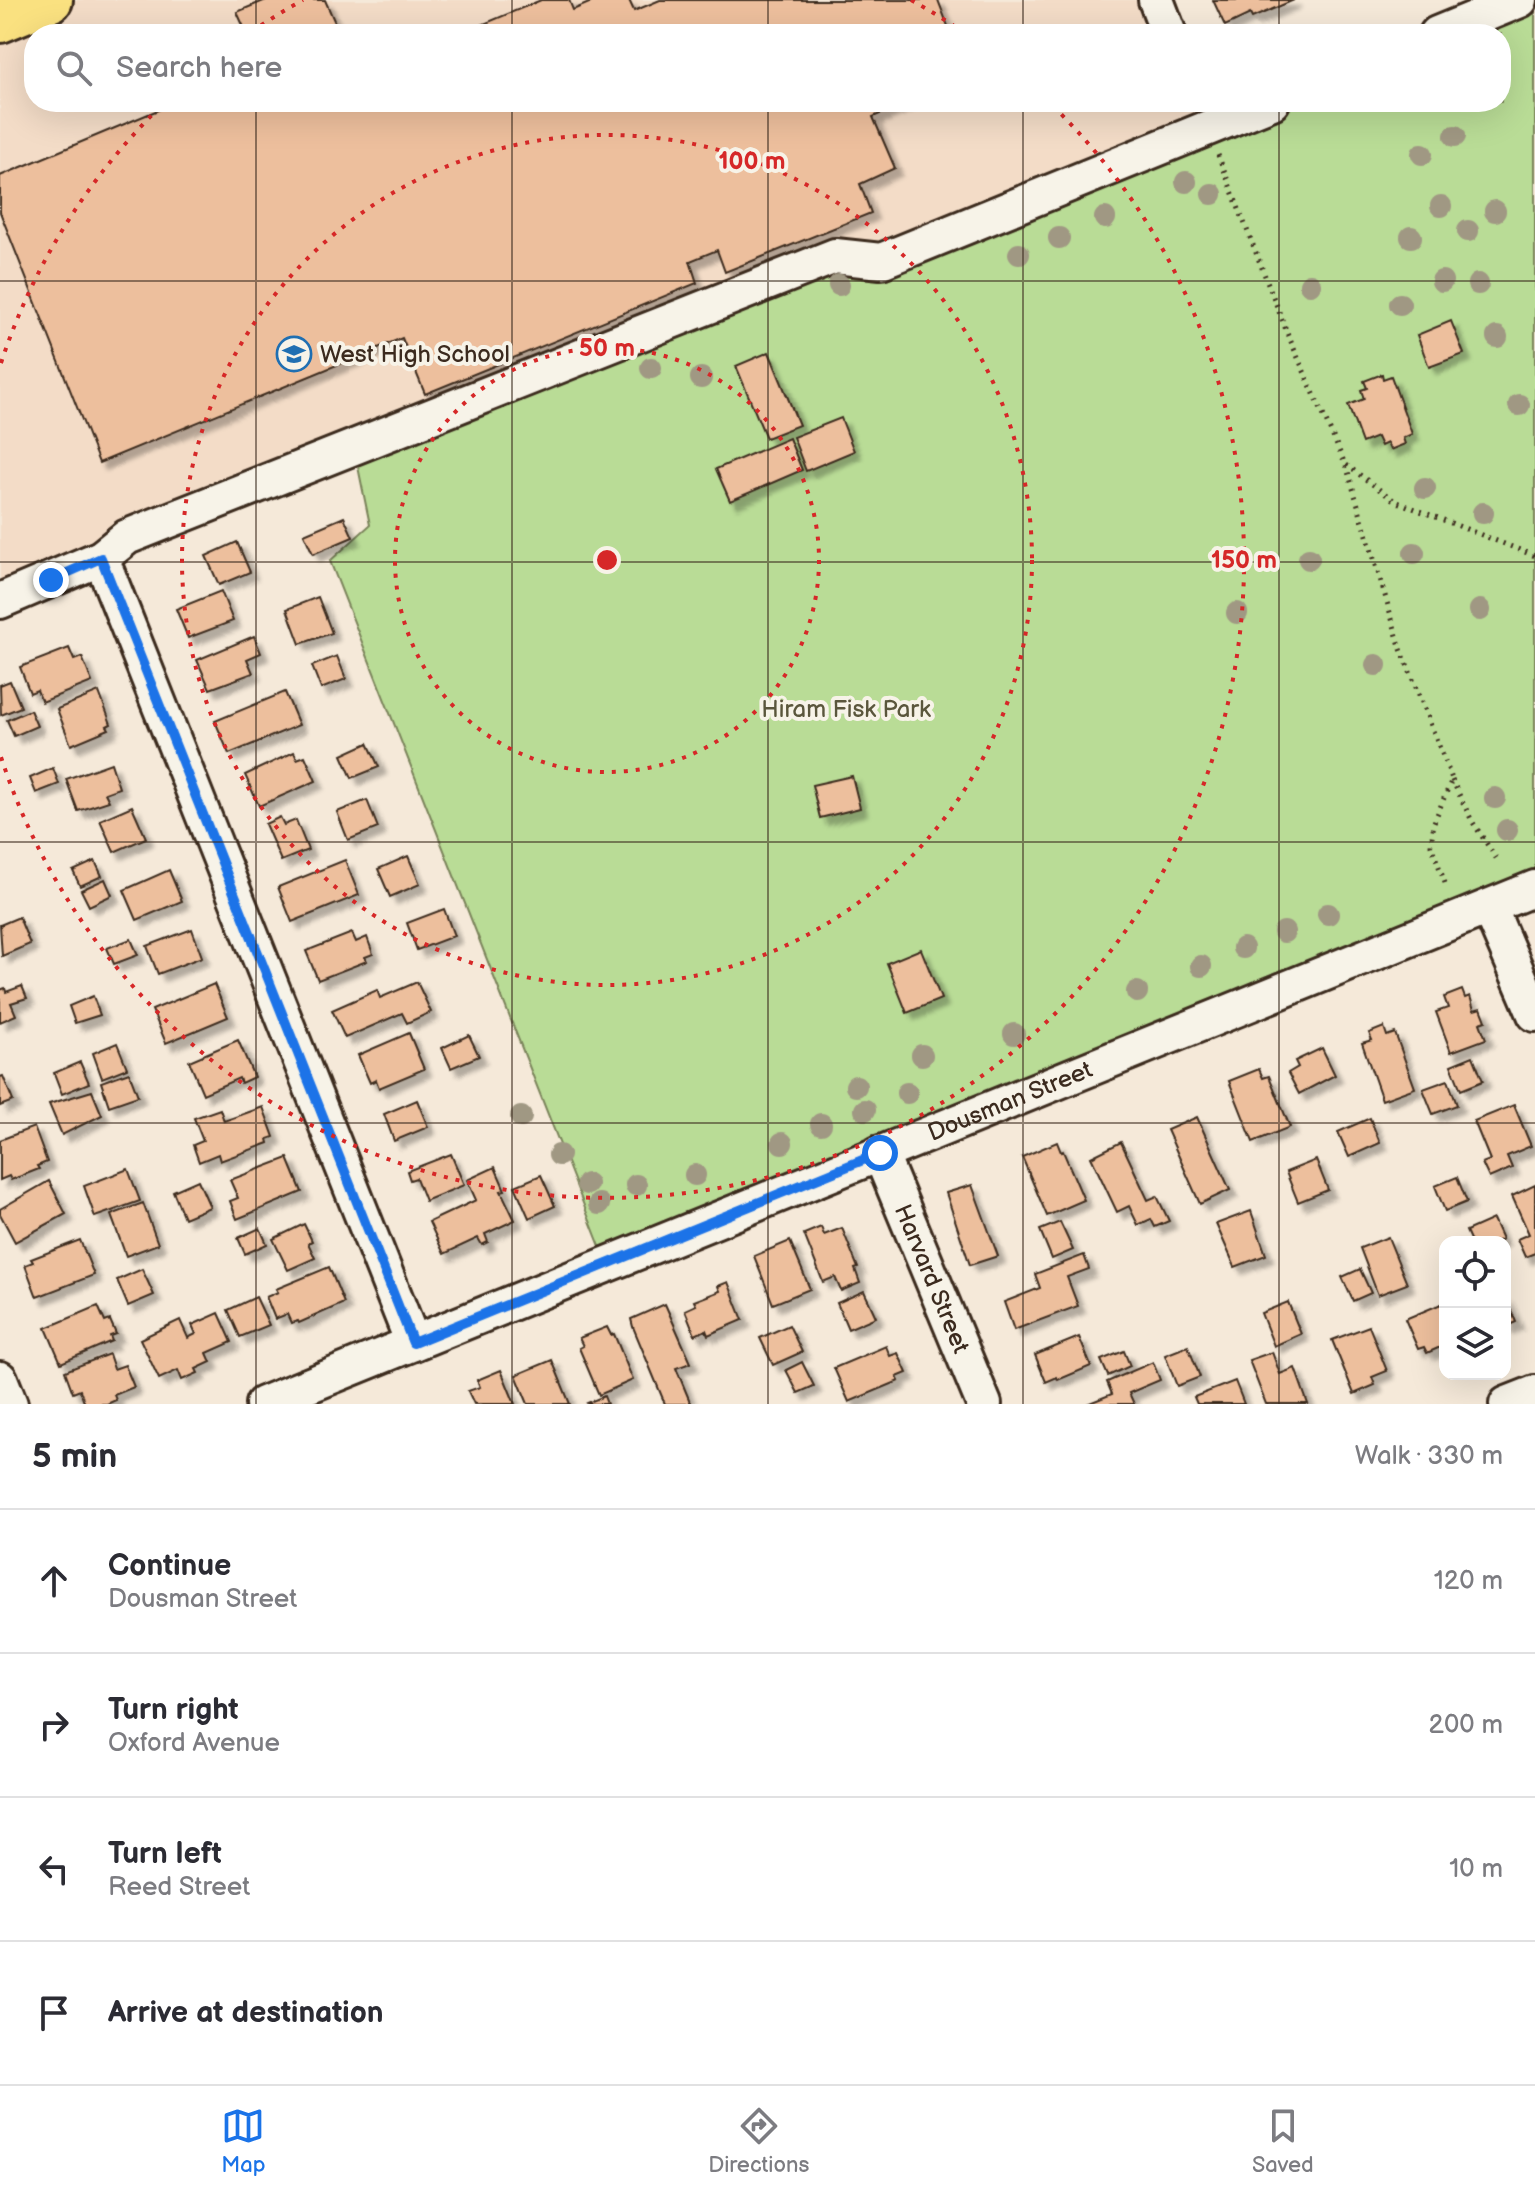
<!DOCTYPE html>
<html lang="en">
<head>
<meta charset="utf-8">
<style>
	:root { --surface:#fff; --page:#f7f7f7; --text:#2b2b33; --muted:#7c7c81; --line:#e1e1e2; --accent:#1a73e8 }
	body { margin:0; font-family:"Balsamiq Sans",sans-serif; background:var(--page); color:var(--text) }
	.controls { position:absolute; right:24px; bottom:24px; display:grid; overflow:hidden; border-radius:16px; box-shadow:0 8px 32px #0002 }
	.controls button { width:72px; height:72px; display:grid; place-items:center; padding:0; border:0; border-bottom:2px solid var(--line); background:var(--surface); color:var(--text); font:40px sans-serif }
	.stop { position:absolute; width:24px; height:24px; margin:-18px; border:6px solid #1a73e8; border-radius:50%; background:#fff }
	.stop.end { background:#1a73e8; border-color:#fff; box-shadow:0 2px 8px #0008 }
	.list { margin:0; padding:0; list-style:none }
	h2 { display:flex; justify-content:space-between; align-items:center; height:104px; margin:0; padding:0 32px; font-size:34px }
	h2 small { font-size:26px; font-weight:400; color:var(--muted) }
	.list li { display:grid; grid-template-columns:52px 1fr auto; gap:24px; align-items:center; box-sizing:border-box; height:144px; padding:0 32px; border-top:2px solid var(--line) }
	.list b { display:block; font-size:30px; white-space:nowrap }
	.list p { margin:0; font-size:26px; white-space:nowrap; color:var(--muted) }
	.list em { font-size:26px; font-style:normal; color:var(--muted) }
	.icon { flex:none; width:44px; height:44px; fill:none; stroke:currentColor; stroke-width:2; stroke-linecap:round; stroke-linejoin:round }
	.map { position:relative; flex:none; width:1535px; height:1404px; overflow:hidden }
	.search { position:absolute; background:var(--surface); box-shadow:0 8px 32px #0002; left:24px; right:24px; top:24px; height:88px; display:flex; align-items:center; gap:20px; box-sizing:border-box; padding:0 28px; border-radius:32px; color:var(--muted); font-size:30px }
	.sheet { height:680px; background:var(--surface) }
	nav { display:flex; justify-content:space-around; align-items:center; box-sizing:border-box; height:112px; border-top:2px solid var(--line); background:var(--surface); font-size:22px; color:var(--muted) }
	nav a { display:grid; justify-items:center; gap:4px }
	nav .on { color:var(--accent) }
	.map>svg:first-child { display:block }
	.built { fill:#f3dcc7 }
	.green { fill:#b9dc96; stroke:#7a835a; stroke-width:2 }
	.building { fill:#edbf9d; stroke:#3b2a1e; stroke-width:2; filter:url(#shadow) }
	.lines { fill:none; stroke-linecap:round; stroke-linejoin:round }
	.minor-casing { stroke:#3b2a1e; stroke-width:40 }
	.major-casing { stroke:#3b2a1e; stroke-width:48 }
	.path { stroke:#3b2a1e; stroke-width:5; stroke-dasharray:2 6; stroke-linecap:butt }
	.minor { stroke:#f7f3e8; stroke-width:34 }
	.major { stroke:#fae180; stroke-width:42 }
	.tree { fill:#a09883 }
	.route { stroke:#1a73e8; stroke-width:10 }
	.grid { fill:none; stroke:#3b2a1e; stroke-width:2; stroke-opacity:0.55 }
	.ring { fill:none; stroke:#d62828; stroke-width:4; stroke-dasharray:4 8 }
	.labels { text-anchor:middle; dominant-baseline:central; stroke-width:8; stroke-linejoin:round; paint-order:stroke }
	.poi-label { font-size:24px; fill:#3b2a1e; stroke:#f7f3e8; text-anchor:start }
	.park-label { font-size:24px; fill:#5a563c; stroke:#f7f3e8 }
	.street-label { font-size:24px; fill:#3b2a1e; stroke:#f7f3e8 }
	.centre { fill:#d62828; stroke:#f7f3e8; stroke-width:4 }
	.ring-label { font-size:24px; text-anchor:middle; font-weight:bold; fill:#d62828; stroke:#f7f3e8; stroke-width:8; stroke-linejoin:round; paint-order:stroke }
</style>
</head>
<body>
<div class="map">
<svg width="1535" height="1404" viewBox="0 0 1535 1404">
	<defs>
		<filter id="shadow"><feDropShadow dx="7" dy="7" stdDeviation="2" flood-color="#0004"/></filter>
	</defs>
	<rect width="100%" height="100%" fill="#f5e9d9"/>
	<filter id="ink" filterUnits="userSpaceOnUse"><feTurbulence type="fractalNoise" baseFrequency=".0125" numOctaves="2"/><feDisplacementMap in="SourceGraphic" scale="16" xChannelSelector="R" yChannelSelector="G"/><feConvolveMatrix kernelMatrix="1 2 1 2 8 2 1 2 1" color-interpolation-filters="sRGB"/></filter>
	<g filter="url(#ink)">
		<path class="built" d="M51,0h1105l13,34h-1135v68h1162l11,26 -1207,473v-580z"/>
		<path class="green" d="M1535,0v888l-928,376 -277,-703 40,-36 -16,-78 481,-191 46,5 391,-159h229v-68h-64z"/>
		<g class="building">
			<path d="M266,0h59l15,34h-93l-10,-22z"/>
			<path d="M541,0h28l4,10 23,-10h33l5,11 26,-11h278l13,34h-491z"/>
			<path d="M1213,0h81l-42,18 -2,-4 -25,12z"/>
			<path d="M177,102h730l-34,15 22,51 -35,16 11,29 -146,59 -8,-22 -27,11 7,22 -272,111 -23,-56 -303,125 -99,-251v-36z"/>
			<path d="M1451,321l13,33 -35,13 -12,-32z"/>
			<path d="M769,352l30,73 -33,13 -30,-72z"/>
			<path d="M1382,374l1,5 8,-3 21,58 -9,4 2,6 -15,6 -3,-7 -6,3 -4,-9 -15,6 -14,-38 16,-6 -3,-9 6,-2 -3,-7z"/>
			<path d="M841,418l13,33 -48,20 -13,-34z"/>
			<path d="M789,438l13,32 -72,31 -14,-32z"/>
			<path d="M344,517l9,20 -40,17 -9,-20z"/>
			<path d="M237,542l13,30 -31,13 -13,-29z"/>
			<path d="M221,591l12,30 -45,17 -12,-29z"/>
			<path d="M318,597l14,36 -32,11 -13,-35z"/>
			<path d="M254,636l7,17 -14,6 6,14 -43,16 -13,-29z"/>
			<path d="M69,648l5,12 8,-3 10,25 -50,20 -5,-12 -7,3 -10,-26z"/>
			<path d="M337,656l9,23 -25,10 -9,-23z"/>
			<path d="M10,681l11,26 -20,8 -1,-30z"/>
			<path d="M99,692l12,32 -4,2 2,3 -38,16 -14,-36z"/>
			<path d="M285,692l14,33 -70,29 -14,-33z"/>
			<path d="M30,710l7,16 -23,10 -7,-16z"/>
			<path d="M368,743l11,24 -27,11 -10,-23z"/>
			<path d="M294,752l3,7 8,-3 11,25 -57,25 -14,-31z"/>
			<path d="M111,763l8,25 -14,5 4,8 -31,10 -12,-32z"/>
			<path d="M53,768l6,16 -23,9 -6,-15z"/>
			<path d="M852,776l8,32 -40,10 -8,-33z"/>
			<path d="M367,800l11,28 -30,12 -11,-28z"/>
			<path d="M132,806l14,32 -32,14 -14,-32z"/>
			<path d="M280,817l4,8 12,-5 12,30 -27,11 -16,-37z"/>
			<path d="M408,856l12,28 -30,13 -12,-28z"/>
			<path d="M345,860l14,35 -67,27 -14,-35z"/>
			<path d="M95,861l7,15 -22,10 -7,-15z"/>
			<path d="M169,870l13,31 -45,19 -13,-30z"/>
			<path d="M105,879l7,16 -23,11 -8,-16z"/>
			<path d="M444,909l10,27 -37,14 -10,-27z"/>
			<path d="M19,917l11,27 -28,12 -2,-31z"/>
			<path d="M192,929l10,28 -44,17 -11,-28z"/>
			<path d="M352,933l4,9 11,-5 6,17 -8,3 2,4 -49,19 -12,-29z"/>
			<path d="M131,939l7,16 -24,9 -7,-16z"/>
			<path d="M921,949l20,50 -34,14 -20,-50z"/>
			<path d="M417,982l14,30 -24,11 -5,-10 -57,25 -13,-28 45,-20 3,8z"/>
			<path d="M214,984l14,33 -62,26 -14,-33z"/>
			<path d="M22,986l5,12 -16,5 5,12 -16,7v-32l5,-2 1,4z"/>
			<path d="M1462,990l3,8 5,-2 4,14 7,-2 5,13 -6,2 6,16 -35,13 -15,-40 12,-4 -4,-11z"/>
			<path d="M93,996l7,19 -25,8 -6,-17z"/>
			<path d="M1384,1027l3,9 8,-3 20,55 -33,12 -20,-57 10,-3 -3,-7z"/>
			<path d="M409,1033l15,36 -45,19 -3,-8 -6,3 -12,-28z"/>
			<path d="M469,1035l10,21 -28,12 -9,-20z"/>
			<path d="M238,1040l16,37 -13,6 -2,-5 -36,16 -14,-33z"/>
			<path d="M117,1043l10,25 -25,10 -9,-25z"/>
			<path d="M1322,1048l13,27 -36,19 -11,-21 10,-6 -3,-6z"/>
			<path d="M1473,1056l10,25 -22,9 -10,-25z"/>
			<path d="M80,1062l9,21 -27,11 -8,-21z"/>
			<path d="M1259,1069l4,9 6,-2 21,51 -37,15 -24,-61z"/>
			<path d="M129,1072l9,24 -29,10 -8,-24z"/>
			<path d="M3,1076l10,25 -13,5v-29z"/>
			<path d="M1448,1080l9,25 -24,9 -10,-25z"/>
			<path d="M92,1091l10,24 -40,20 -13,-31z"/>
			<path d="M417,1100l11,27 -34,14 -10,-27z"/>
			<path d="M1514,1105l17,41 -24,10 5,12 -23,10 -7,-15 8,-3 -16,-39z"/>
			<path d="M263,1107l11,30 -6,2 1,4 -49,18 -2,-7 -19,8 -6,-17 10,-4 -9,-23 26,-9 4,12z"/>
			<path d="M1197,1117l33,73 -30,14 -33,-74z"/>
			<path d="M1370,1118l10,25 -31,14 -11,-25z"/>
			<path d="M34,1127l13,35 -10,4 2,3 -28,11 -2,-4 -9,4v-40z"/>
			<path d="M1057,1142l4,10 2,-1 21,49 -37,16 -25,-59z"/>
			<path d="M1121,1142l27,58 9,-4 12,25 -14,6 -4,-8 -13,6 -9,-19 -12,6 -26,-55z"/>
			<path d="M451,1154l13,31 -39,16 -9,-23 -6,2 -3,-9z"/>
			<path d="M288,1158l14,34 -65,27 -7,-18 8,-3 -8,-18z"/>
			<path d="M1316,1160l12,30 -30,12 -12,-30z"/>
			<path d="M495,1167l10,23 -4,1 14,29 -30,14 3,8 -6,3 -4,-7 -34,16 -15,-32 47,-22 -9,-20z"/>
			<path d="M128,1169l12,32 -45,16 -11,-31z"/>
			<path d="M541,1175l14,31 -26,12 -14,-32z"/>
			<path d="M1457,1177l10,25 -22,9 -10,-25z"/>
			<path d="M198,1180l12,27 -26,11 -11,-27z"/>
			<path d="M49,1181l17,33 -51,28 -15,-28v-5z"/>
			<path d="M972,1185l26,71 -28,9 -24,-72z"/>
			<path d="M1535,1185v68l-10,4 -8,-18 12,-5 -17,-38z"/>
			<path d="M143,1203l15,41 -32,12 -15,-41z"/>
			<path d="M1251,1211l15,44 -31,12 -19,-43z"/>
			<path d="M1493,1219l9,20 -6,3h-25l-5,-11z"/>
			<path d="M1060,1222l13,28 -21,9 -12,-29z"/>
			<path d="M304,1224l8,17 -4,2 7,15 -27,12 -15,-31z"/>
			<path d="M821,1227l3,8 18,-7 16,40 -3,1 5,14 -19,8 -6,-14 -12,5 -19,-48z"/>
			<path d="M260,1228l7,16 -22,10 -7,-16z"/>
			<path d="M1388,1237l19,47 -29,11 -18,-47z"/>
			<path d="M80,1240l14,35 -57,22 -12,-32 8,-3 -2,-3z"/>
			<path d="M790,1241l20,48 -37,15 -19,-48z"/>
			<path d="M1084,1255l5,14 -22,8 11,29 -64,24 -10,-28 36,-14 -5,-14z"/>
			<path d="M329,1267l15,36 -45,20 -1,-2 -7,2 -4,-9 -12,5 -9,-22 12,-5 -2,-3z"/>
			<path d="M142,1269l12,26 -26,11 -11,-26z"/>
			<path d="M1360,1269l11,24 -18,8 -11,-24z"/>
			<path d="M728,1282l15,38 -35,15 -2,-5 -11,5 -10,-25 11,-5 -2,-4 26,-10 -2,-5z"/>
			<path d="M864,1291l12,26 -28,12 -11,-26z"/>
			<path d="M1505,1296l11,26 -11,5z"/>
			<path d="M256,1297l13,28 -29,12 -12,-27z"/>
			<path d="M1288,1302l13,32 -27,12 -13,-33z"/>
			<path d="M665,1304l26,59 -15,5 15,36h-26l-32,-77 -2,-8z"/>
			<path d="M1441,1304l4,9v32l-18,8 -3,-6 -6,2 -13,-30z"/>
			<path d="M98,1306l7,16 5,-2 6,14 -6,2 2,5 -51,22 -15,-35z"/>
			<path d="M219,1313l13,29 -25,11 4,9 -15,7 2,4 -16,7 -4,-10 -19,9 -19,-40 40,-19 8,18 8,-4 -4,-9z"/>
			<path d="M789,1325l13,27 -29,13 -13,-27z"/>
			<path d="M1369,1326l18,45 -15,6 3,8 -21,9 -22,-54z"/>
			<path d="M607,1327l4,8 3,-1 19,46 -34,15 -20,-47 4,-2 -4,-8z"/>
			<path d="M1079,1337l12,29 -33,14 -1,-3 -11,5 -11,-27z"/>
			<path d="M886,1346l4,10 8,-3 9,20 -10,4 2,4 -50,21 -15,-34z"/>
			<path d="M1188,1346l12,31 -23,9 -12,-31z"/>
			<path d="M1124,1351l6,15 -22,10 -7,-16z"/>
			<path d="M1272,1352l8,22 15,-6 13,36h-42l-17,-44z"/>
			<path d="M109,1354l5,15 11,-4 9,22 -20,8 2,5 -9,4h-22l-5,-14 -7,3 -8,-22z"/>
			<path d="M552,1360l18,44h-42l-12,-29z"/>
			<path d="M802,1362l12,24 -16,7 -12,-23z"/>
			<path d="M1153,1362l7,18 -31,13 5,11h-47l25,-10 -5,-12z"/>
			<path d="M501,1370l14,34h-41l-6,-13 12,-4 -3,-7z"/>
			<path d="M1235,1381l9,23h-47l-3,-7z"/>
			<path d="M604,1396l3,8h-19l-1,-1z"/>
		</g>
		<g class="lines">
			<g class="minor-casing">
				<g id="minor">
					<path d="M1156,0l13,34"/>
					<path d="M1437,34l83,-34"/>
					<path d="M101,558l312,785"/>
					<path d="M0,601l101,-43 26,-21 708,-281 46,5 391,-159"/>
					<path d="M1489,907l46,107"/>
					<path id="s1" d="M880,1153l104,251"/>
					<path d="M0,1379l10,25"/>
					<path id="s2" d="M263,1404l1272,-516"/>
					<path d="M1507,1404l28,-11"/>
				</g>
			</g>
			<g class="major-casing">
				<path id="major" d="M0,21l51,-21"/>
			</g>
			<g class="path">
				<path d="M1218,155l70,180 57,129 50,37 140,55"/>
				<path d="M1346,465l55,184 51,130 -18,43 -3,23 14,38"/>
				<path d="M1452,780l20,41 26,40"/>
			</g>
			<use href="#minor" class="minor"/>
			<use href="#major" class="major"/>
		</g>
		<g class="tree">
			<circle cx="1455" cy="136" r="11"/>
			<circle cx="1422" cy="154" r="11"/>
			<circle cx="1186" cy="182" r="11"/>
			<circle cx="1212" cy="194" r="11"/>
			<circle cx="1441" cy="206" r="11"/>
			<circle cx="1495" cy="211" r="11"/>
			<circle cx="1105" cy="218" r="11"/>
			<circle cx="1468" cy="231" r="11"/>
			<circle cx="1411" cy="237" r="11"/>
			<circle cx="1059" cy="238" r="11"/>
			<circle cx="1019" cy="254" r="11"/>
			<circle cx="1442" cy="281" r="11"/>
			<circle cx="1310" cy="284" r="11"/>
			<circle cx="1478" cy="284" r="11"/>
			<circle cx="839" cy="285" r="11"/>
			<circle cx="1400" cy="304" r="11"/>
			<circle cx="1497" cy="337" r="11"/>
			<circle cx="651" cy="368" r="11"/>
			<circle cx="701" cy="378" r="11"/>
			<circle cx="1519" cy="405" r="11"/>
			<circle cx="1425" cy="488" r="11"/>
			<circle cx="1483" cy="513" r="11"/>
			<circle cx="1414" cy="553" r="11"/>
			<circle cx="1309" cy="559" r="11"/>
			<circle cx="1480" cy="610" r="11"/>
			<circle cx="1237" cy="613" r="11"/>
			<circle cx="1376" cy="665" r="11"/>
			<circle cx="1495" cy="798" r="11"/>
			<circle cx="1507" cy="830" r="11"/>
			<circle cx="1328" cy="914" r="11"/>
			<circle cx="1284" cy="932" r="11"/>
			<circle cx="1243" cy="948" r="11"/>
			<circle cx="1201" cy="966" r="11"/>
			<circle cx="1137" cy="992" r="11"/>
			<circle cx="1014" cy="1034" r="11"/>
			<circle cx="922" cy="1055" r="11"/>
			<circle cx="856" cy="1086" r="11"/>
			<circle cx="907" cy="1093" r="11"/>
			<circle cx="865" cy="1110" r="11"/>
			<circle cx="521" cy="1117" r="11"/>
			<circle cx="821" cy="1124" r="11"/>
			<circle cx="782" cy="1143" r="11"/>
			<circle cx="559" cy="1155" r="11"/>
			<circle cx="695" cy="1175" r="11"/>
			<circle cx="587" cy="1184" r="11"/>
			<circle cx="636" cy="1185" r="11"/>
			<circle cx="599" cy="1204" r="11"/>
		</g>
	</g>
	<g class="lines" filter="url(#ink)">
		<path class="route" d="M51,580l50,-22 312,785 467,-190"/>
	</g>
	<path class="grid" d="M256,0v34M512,0v34M768,0v34M1023,0v34M1279,0v34M256,102v1302M512,102v1302M768,102v1302M1023,102v1302M1279,102v1302M0,281h1535M0,562h1535M0,842h1535M0,1123h1535"/>
	<g class="ring">
		<circle cx="607" cy="560" r="212"/>
		<circle cx="607" cy="560" r="425"/>
		<path d="M1 363A637 637 0 0 1 161 106M251 32A637 637 0 0 1 303 0M911 0A637 637 0 0 1 963 32M1053 106A637 637 0 1 1 1 757"/>
	</g>
	<defs>
		<g id="school-ring" transform="scale(1.8)"><circle r="9.5" fill="#f7f3e8" stroke="#1f6fb2" stroke-width="1.5"/><path d="M0-5L7-2L0 1L-7-2ZM-4 1L0 2.5L4 1V4Q0 6-4 4Z" fill="#1f6fb2"/></g>
	</defs>
	<g fill-rule="evenodd">
		<use href="#school-ring" x="294" y="354"/>
	</g>
	<g class="labels">
		<g class="poi-label">
			<text x="320" y="354">West High School</text>
		</g>
		<g class="park-label">
			<text x="846" y="709">Hiram Fisk Park</text>
		</g>
		<g class="street-label">
			<text stroke="none"><textPath href="#s2" startOffset="806">Dousman Street</textPath></text>
			<text stroke="none"><textPath href="#s1" startOffset="136">Harvard Street</textPath></text>
		</g>
	</g>
	<circle cx="607" cy="560" r="12" class="centre"/>
	<g class="ring-label">
		<text x="752" y="169">100 m</text>
		<text x="607" y="356">50 m</text>
		<text x="1244" y="568">150 m</text>
	</g>
</svg>
<div class="controls">
<button><svg class="icon" aria-label="locate" viewBox="0 0 24 24"><circle cx="12" cy="12" r="6"/><path d="M12 2v4M12 18v4M2 12h4M18 12h4"/></svg></button>
<button><svg class="icon" aria-label="layers" viewBox="0 0 24 24"><path d="M12 4l9 5-9 5-9-5zM3 14l9 5 9-5"/></svg></button>
</div>
<div class="stop" style="left:880px;top:1153px"></div>
<div class="stop end" style="left:51px;top:580px"></div>
<div class="search"><svg class="icon" aria-label="search" viewBox="0 0 24 24"><circle cx="10" cy="10" r="6"/><path d="M15 15l6 6"/></svg>Search here</div>
</div>
<section class="sheet">
<h2>5 min<small>Walk · 330 m</small></h2>
<ul class="list">
<li><svg class="icon" aria-label="ahead" viewBox="0 0 24 24"><path d="M12 20V5M6 11l6-6 6 6"/></svg><div><b>Continue</b><p>Dousman Street</p></div><em>120 m</em></li>
<li><svg class="icon" aria-label="right" viewBox="0 0 24 24"><path d="M7 20v-9h11M14 6l5 5-5 5"/></svg><div><b>Turn right</b><p>Oxford Avenue</p></div><em>200 m</em></li>
<li><svg class="icon" aria-label="left" viewBox="0 0 24 24"><path d="M17 20v-9H6M10 6l-5 5 5 5"/></svg><div><b>Turn left</b><p>Reed Street</p></div><em>10 m</em></li>
<li><svg class="icon" aria-label="arrive" viewBox="0 0 24 24"><path d="M6 21V4h12l-3 4 3 4H6"/></svg><div><b>Arrive at destination</b></div></li>
</ul>
</section>
<nav>
<a class="on"><svg class="icon" aria-label="map" viewBox="0 0 24 24"><path d="M3 6l6-2 6 2 6-2v14l-6 2-6-2-6 2zM9 4v14M15 6v14"/></svg>Map</a>
<a><svg class="icon" aria-label="directions" viewBox="0 0 24 24"><path d="M12 3l9 9-9 9-9-9zM9 14v-3h6M13 9l2 2-2 2"/></svg>Directions</a>
<a><svg class="icon" aria-label="saved" viewBox="0 0 24 24"><path d="M7 4h10v16l-5-4-5 4z"/></svg>Saved</a>
</nav>
</body>
</html>
